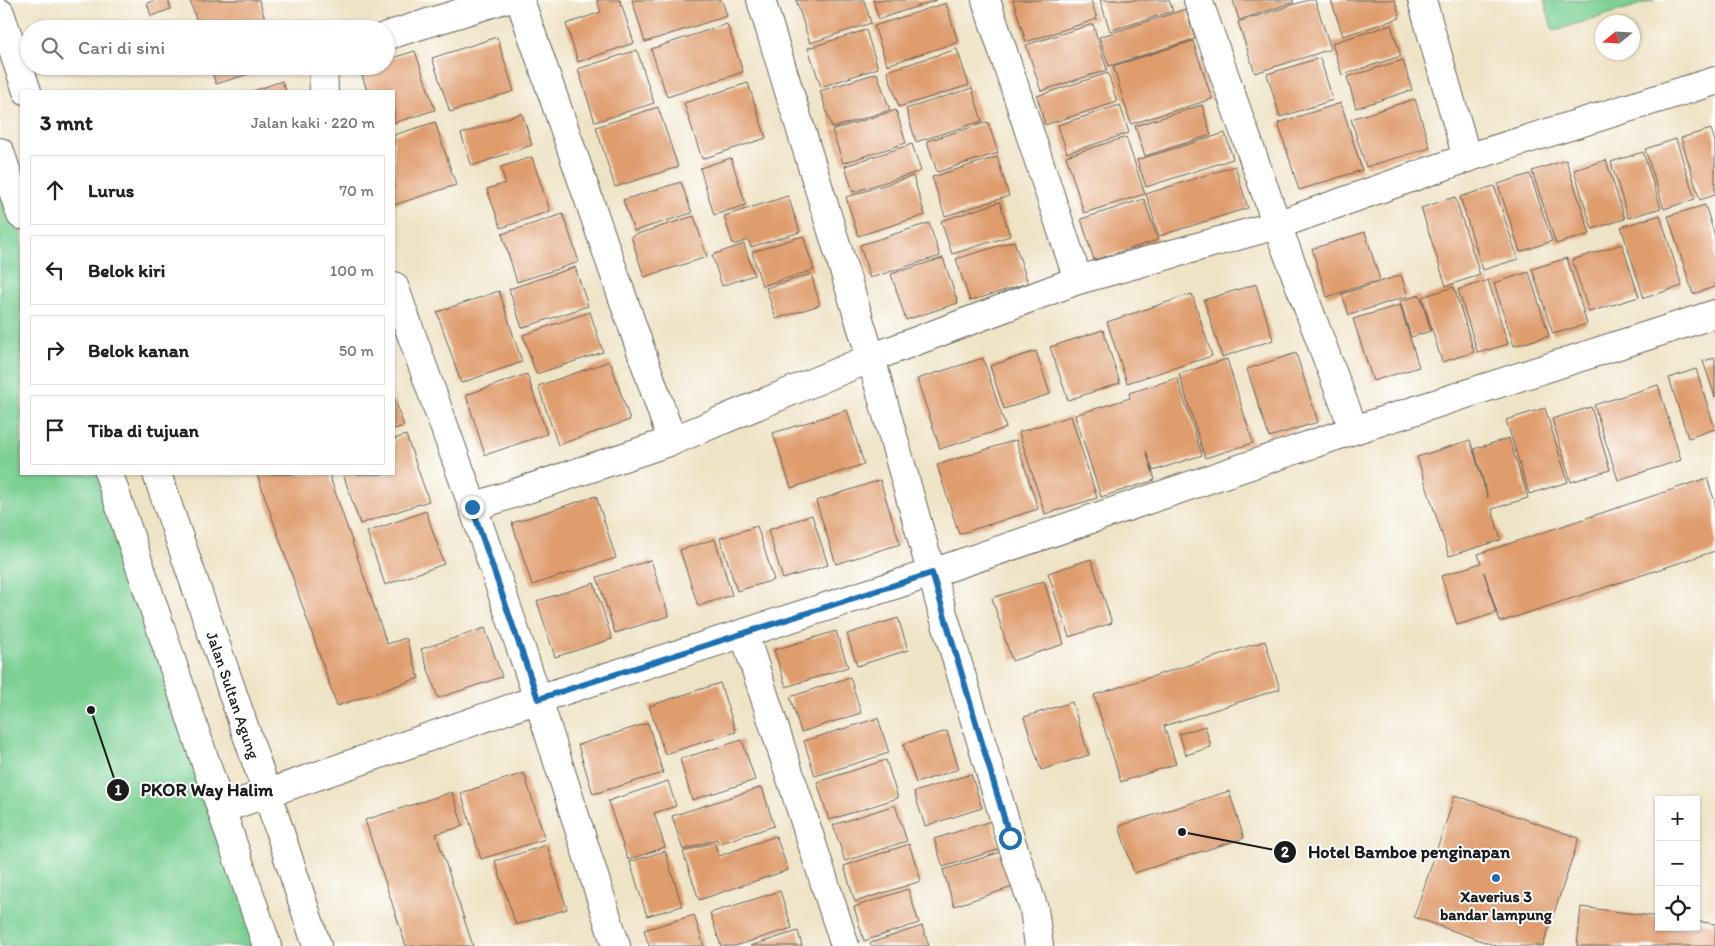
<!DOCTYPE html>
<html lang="id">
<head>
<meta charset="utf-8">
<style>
	:root { --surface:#fff; --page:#f6f6f6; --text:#222; --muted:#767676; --line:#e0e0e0 }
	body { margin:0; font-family:Itim,sans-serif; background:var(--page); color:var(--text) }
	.controls { position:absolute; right:15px; bottom:15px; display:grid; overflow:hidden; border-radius:0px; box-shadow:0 1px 4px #0004 }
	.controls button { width:45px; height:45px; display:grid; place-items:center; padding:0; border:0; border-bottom:1px solid var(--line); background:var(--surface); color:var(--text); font:25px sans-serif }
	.compass { position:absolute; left:1595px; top:15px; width:45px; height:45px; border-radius:50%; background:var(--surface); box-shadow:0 1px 4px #0004; rotate:252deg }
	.stop { position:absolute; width:15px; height:15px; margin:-11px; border:4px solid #1f6fb2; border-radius:50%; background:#fff }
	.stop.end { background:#1f6fb2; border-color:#fff; box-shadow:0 1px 5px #0008 }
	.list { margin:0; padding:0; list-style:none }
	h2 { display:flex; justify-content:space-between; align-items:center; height:65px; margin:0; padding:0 20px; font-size:21px }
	h2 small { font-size:16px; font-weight:400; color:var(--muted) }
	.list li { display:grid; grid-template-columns:32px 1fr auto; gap:15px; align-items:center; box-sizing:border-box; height:70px; margin:0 10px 10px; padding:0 10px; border:1px solid var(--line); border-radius:0px }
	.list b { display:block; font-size:19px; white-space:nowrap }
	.list em { font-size:16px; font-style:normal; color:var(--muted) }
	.icon { flex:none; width:28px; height:28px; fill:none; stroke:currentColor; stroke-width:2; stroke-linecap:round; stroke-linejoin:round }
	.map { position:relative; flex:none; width:1715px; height:946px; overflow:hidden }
	.search { position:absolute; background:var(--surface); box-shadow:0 1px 4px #0004; left:20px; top:20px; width:375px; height:55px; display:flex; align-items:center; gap:12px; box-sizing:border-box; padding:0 18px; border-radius:28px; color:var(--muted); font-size:19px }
	.panel { position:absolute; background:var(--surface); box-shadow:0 1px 4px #0004; left:20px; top:90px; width:375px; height:385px; border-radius:0px }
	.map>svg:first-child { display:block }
	.green { fill:#7bd094; stroke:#4c7658 }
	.building { fill:#df9c6d }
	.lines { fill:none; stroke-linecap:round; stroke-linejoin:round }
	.minor-casing { stroke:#666258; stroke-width:30 }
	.major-casing { stroke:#666258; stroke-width:30 }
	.minor { stroke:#fff; stroke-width:28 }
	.major { stroke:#fff; stroke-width:28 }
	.route { stroke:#1f6fb2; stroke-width:6 }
	.poi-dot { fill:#1f6fb2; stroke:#fff; stroke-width:2 }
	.labels { text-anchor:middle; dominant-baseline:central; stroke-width:4; stroke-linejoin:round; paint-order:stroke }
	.street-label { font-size:16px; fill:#1c1c1c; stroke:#fff }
	.poi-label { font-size:16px; font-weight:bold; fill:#1c1c1c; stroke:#fff }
	.leader { fill:none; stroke:#1c1c1c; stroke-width:2 }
	.callout-dot { fill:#1c1c1c; stroke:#fff; stroke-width:2 }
	.mark-label { font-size:15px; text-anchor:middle; font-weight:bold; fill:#fff }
	.callout-label { font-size:18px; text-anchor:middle; font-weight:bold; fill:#1c1c1c; stroke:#fff; stroke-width:4; stroke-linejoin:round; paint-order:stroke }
</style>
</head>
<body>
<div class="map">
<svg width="1715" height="946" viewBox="0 0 1715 946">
	<rect width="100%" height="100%" fill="#fff"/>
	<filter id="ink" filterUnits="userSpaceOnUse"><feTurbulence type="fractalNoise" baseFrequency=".02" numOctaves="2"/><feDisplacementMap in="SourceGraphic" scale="10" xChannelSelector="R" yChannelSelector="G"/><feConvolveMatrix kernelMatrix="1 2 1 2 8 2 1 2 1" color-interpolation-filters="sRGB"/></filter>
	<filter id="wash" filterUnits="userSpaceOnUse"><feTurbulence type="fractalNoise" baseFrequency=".0096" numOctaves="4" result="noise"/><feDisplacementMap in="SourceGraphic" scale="20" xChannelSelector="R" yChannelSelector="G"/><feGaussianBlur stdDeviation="1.12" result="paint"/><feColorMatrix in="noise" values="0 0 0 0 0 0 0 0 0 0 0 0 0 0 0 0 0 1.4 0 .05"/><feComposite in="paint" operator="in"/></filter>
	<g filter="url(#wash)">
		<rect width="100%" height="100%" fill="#efe3c6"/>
		<g class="green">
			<path d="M1544,0h111l-102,31z"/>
			<path d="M0,169l21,63v242h82l159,472h-262z"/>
		</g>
		<g id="blocks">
			<g class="building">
				<path d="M156,0h12l3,9 -20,7 -4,-13z"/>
				<path d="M190,0h69l9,29h-69z"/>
				<path d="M597,0h23l14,43 -56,19 -12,-38 35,-12z"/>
				<path d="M632,0h90l5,16 -82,26z"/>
				<path d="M796,0h68l7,23 -61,20z"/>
				<path d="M873,0h64l-58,19z"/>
				<path d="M1013,0h78l6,19 -71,23z"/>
				<path d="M1100,0h69l4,11 -63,20z"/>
				<path d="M1233,0h60l1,2 -55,18z"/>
				<path d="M1308,0h7l16,49 -76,24 -17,-51z"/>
				<path d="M1331,0h64l5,18 -57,18z"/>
				<path d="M946,3l12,39 -71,23 -13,-39z"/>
				<path d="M1186,9l9,30 -86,27 -10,-29z"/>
				<path d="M727,24l16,48 -76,25 -16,-48z"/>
				<path d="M1093,24l14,46 -66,21 -15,-46z"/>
				<path d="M1391,25l10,31 -59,19 -10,-32z"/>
				<path d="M866,30l12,38 -57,19 -13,-39z"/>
				<path d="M497,37l17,54 -64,21 -18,-54z"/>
				<path d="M1193,41l19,58 -81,25 -18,-58z"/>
				<path d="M957,49l12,36 -70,22 -12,-36z"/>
				<path d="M637,50l17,53 -59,19 -17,-53z"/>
				<path d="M415,51l20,59 -41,13v-32h-27l-7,-22 7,-3h19v-6z"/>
				<path d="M1320,58l13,42 -53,17 -13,-43z"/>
				<path d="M1403,60l9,30 -56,18 -9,-31z"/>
				<path d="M210,66h62v1l-56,17z"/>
				<path d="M877,73l13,37 -58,18 -12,-37z"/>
				<path d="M1108,73l9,29 -72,23 -8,-29z"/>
				<path d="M282,81l4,10h-33z"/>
				<path d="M748,83l18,55 -64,21 -18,-56z"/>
				<path d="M972,88l10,33 -66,21 -10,-33z"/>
				<path d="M1415,99l15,49 -64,19 -15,-48z"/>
				<path d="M1341,103l21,67 -63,20 -21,-67z"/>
				<path d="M1120,105l9,28 -62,20 -9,-28z"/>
				<path d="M1202,105l9,30 -66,21 -10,-30z"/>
				<path d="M658,107l20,60 -63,20 -19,-60z"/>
				<path d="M896,110l10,33 -63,20 -11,-33z"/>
				<path d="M522,113l10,32 -60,21 -11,-32z"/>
				<path d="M435,122l21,63 -62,20v-70z"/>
				<path d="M988,122l10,31 -61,19 -10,-31z"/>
				<path d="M1711,129l4,12v54l-15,5 -19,-62z"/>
				<path d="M1225,133l8,26 -87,28 -9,-27z"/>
				<path d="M1126,137l19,57 -61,19 -18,-57z"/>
				<path d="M1676,139l19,60 -31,10 -19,-60z"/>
				<path d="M912,144l9,27 -68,21 -8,-26z"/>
				<path d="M1643,152l18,56 -33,10 -17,-56z"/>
				<path d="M532,157l18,54 -49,17 -14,-39 18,-6 -4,-16z"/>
				<path d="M997,157l12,39 -64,20 -13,-39z"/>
				<path d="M731,158l15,47 -32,10 -14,-47z"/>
				<path d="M1566,160l24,74 -34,10 -24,-73z"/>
				<path d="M1606,160l19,59 -33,10 -18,-59z"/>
				<path d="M1235,166l13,42 -89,28 -13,-42z"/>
				<path d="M1530,174l22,67 -32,11 -22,-68z"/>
				<path d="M913,176l12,39 -67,21 -12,-39z"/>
				<path d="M681,182l11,31 -58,18 -11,-31z"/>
				<path d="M1494,186l24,73 -35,11 -23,-73z"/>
				<path d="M788,196l12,36 -49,15 -3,-7 -15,5 -9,-29z"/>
				<path d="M1455,197l25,78 -34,11 -25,-78z"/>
				<path d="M1144,199l14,41 -64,20 -13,-41z"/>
				<path d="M1000,202l10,34 -58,18 -11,-33z"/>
				<path d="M1705,205l10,31v51l-22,7 -25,-78z"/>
				<path d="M563,214l16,48 -62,20 -15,-48z"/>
				<path d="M1660,215l22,71 -38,12 -23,-71z"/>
				<path d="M694,216l13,41 -63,20 -13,-41z"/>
				<path d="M929,223l11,33 -70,22 -10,-33z"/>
				<path d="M1365,232l15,48 -53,17 -15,-48z"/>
				<path d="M803,236l11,34 -52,16 -10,-34z"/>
				<path d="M1014,241l14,42 -58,18 -14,-42z"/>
				<path d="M744,244l10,31 -32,11 -10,-31z"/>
				<path d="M1622,244l17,53 -50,15 -17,-52z"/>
				<path d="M943,258l15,45 -52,17 -15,-46z"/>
				<path d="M1567,258l20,66 -34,10 -21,-65z"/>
				<path d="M575,267l13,39 -66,22 -13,-39z"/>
				<path d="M1529,272l20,64 -35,10 -20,-63z"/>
				<path d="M811,274l9,31 -44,14 -10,-31z"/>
				<path d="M1401,275l7,21 -59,19 -7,-21z"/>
				<path d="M1488,280l20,64 -30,9 -20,-63z"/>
				<path d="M1256,284l17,56 -51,17 -18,-57z"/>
				<path d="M1454,287l20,65 -32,10 -20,-65z"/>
				<path d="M499,291l23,71 -61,21 -24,-71z"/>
				<path d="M1192,294l20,62 -85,27 -20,-61z"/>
				<path d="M1420,295l11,36 -20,6 -11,-36z"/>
				<path d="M1400,305l19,62 -46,14 -20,-62z"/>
				<path d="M590,312l13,40 -67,22 -13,-39z"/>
				<path d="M1103,330l17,53 -52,17 -18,-53z"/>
				<path d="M1036,351l14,43 -46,15 -14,-43z"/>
				<path d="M1296,353l22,69 -49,15 -22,-68z"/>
				<path d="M983,358l23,70 -66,21 -23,-70z"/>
				<path d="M1715,358v39l-12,-36z"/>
				<path d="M1227,359l26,84 -48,15 -26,-84z"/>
				<path d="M610,361l20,59 -72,25 -20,-59z"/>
				<path d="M1696,369l19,60 -27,9 -19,-60z"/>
				<path d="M527,374l20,60 -62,21 -19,-60z"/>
				<path d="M1177,378l25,77 -49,16 -7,-20 9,29 -54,17 -26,-82 55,-17 -1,-5z"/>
				<path d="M1658,385l23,75 -63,20 -24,-75z"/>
				<path d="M394,397l10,29 -10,3z"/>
				<path d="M1591,407l19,63 -39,12 -19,-63z"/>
				<path d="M1545,408l23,74 -39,12 -23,-74z"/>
				<path d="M847,410l17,54 -73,24 -18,-55z"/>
				<path d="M1071,416l26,82 -52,16 -26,-82z"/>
				<path d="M406,435l23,66 -69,23 -17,-50h51v-35z"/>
				<path d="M1509,438l19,60 -36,11 9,31 -52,16 -32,-99 53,-17 18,58 -14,-49z"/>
				<path d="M1016,440l22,69 -79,25 -22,-69z"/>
				<path d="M257,474h72l58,170 19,-6 13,40 -82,28z"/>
				<path d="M1707,478l8,24v49l-215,71 -16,-50 12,41 -39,12 -16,-49 40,-13 -3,-9z"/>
				<path d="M880,480l20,64 -64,20 -20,-63z"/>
				<path d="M596,496l20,62 -84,27 -20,-62z"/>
				<path d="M426,511l18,53 -59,21 -18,-53z"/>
				<path d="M812,515l16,50 -45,14 -15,-49z"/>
				<path d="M757,526l17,54 -37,11 -17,-53z"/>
				<path d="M715,539l17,56 -34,11 -18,-56z"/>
				<path d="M1091,559l21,64 -43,14 -21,-64z"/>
				<path d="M651,560l18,56 -54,17 -18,-56z"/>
				<path d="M1044,581l20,63 -52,17 -20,-63z"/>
				<path d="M594,583l18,56 -57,18 -18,-56z"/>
				<path d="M898,618l10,32 -51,16 -10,-32z"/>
				<path d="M485,628l17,49 -64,21 -17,-49z"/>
				<path d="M836,631l12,36 -62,20 -12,-37z"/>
				<path d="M1265,641l15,48 -116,37 12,38 -55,18 -27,-87z"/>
				<path d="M850,677l11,36 -60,19 -11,-35z"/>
				<path d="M720,683l16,49 -71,22 -16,-48z"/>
				<path d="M1072,702l17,53 -48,15 -17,-53z"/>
				<path d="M878,718l11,35 -74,23 -11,-35z"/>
				<path d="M648,723l15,50 -70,21 -15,-49z"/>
				<path d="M1205,726l6,21 -25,8 -7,-21z"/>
				<path d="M947,731l12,38 -43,14 -13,-39z"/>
				<path d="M742,740l13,40 -63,20 -12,-41z"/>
				<path d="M886,760l12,38 -69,22 -12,-38z"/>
				<path d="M524,773l21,66 -64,20 -20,-66z"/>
				<path d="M971,774l11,34 -57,18 -11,-34z"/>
				<path d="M668,781l8,25 -22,7 11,34 -37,13 -20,-59z"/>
				<path d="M762,787l12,39 -56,18 -1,-5 -34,11 -11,-34z"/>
				<path d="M1229,791l15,47 -110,35 -15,-47z"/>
				<path d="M452,792l11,34 -27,8 37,112h-67l-41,-126z"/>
				<path d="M1455,795l124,43 -36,108h-47l-82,-29z"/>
				<path d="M895,805l12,36 -62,20 -12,-36z"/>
				<path d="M991,821l9,28 -57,18 -9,-28z"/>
				<path d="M776,836l12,34 -89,30 -16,-48 31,-10 5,14z"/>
				<path d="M909,844l12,37 -66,21 -11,-36z"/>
				<path d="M547,845l20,64 -51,16 -21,-64z"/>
				<path d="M665,851l17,55 -35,10 -17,-54z"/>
				<path d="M1005,851l11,35 -62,20 -11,-36z"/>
				<path d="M908,889l11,34 -55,18 -10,-34z"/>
				<path d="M780,891l12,37 -57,18h-14l-11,-33z"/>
				<path d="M1581,907l78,10v10h37v-6l19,3v22h-138z"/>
				<path d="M694,915l10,31h-55l-5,-16z"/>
				<path d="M922,926l7,20h-58l-1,-3z"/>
				<path d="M798,931l4,15h-52z"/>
			</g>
		</g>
	</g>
	<g filter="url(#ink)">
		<use href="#blocks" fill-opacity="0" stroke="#666258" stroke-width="1"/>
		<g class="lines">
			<g class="minor-casing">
				<g id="minor">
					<path d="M520,0l152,441"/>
					<path d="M761,0l110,358 70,249 69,231 24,71 5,37"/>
					<path d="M986,0l92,280"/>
					<path d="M1198,0l79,225 77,205"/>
					<path d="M1422,0l45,158"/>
					<path d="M386,36l116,-36"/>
					<path d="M323,66l1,25"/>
					<path d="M394,286l79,221 65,192 78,247"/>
					<path d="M473,507l199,-66 199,-83 207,-78 199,-55 190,-67 248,-77"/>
					<path d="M744,633l101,313"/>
					<path d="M222,809l316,-110 394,-126 422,-143 361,-116"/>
				</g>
			</g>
			<g class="major-casing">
				<g id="major">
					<path d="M0,13l27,78"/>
					<path d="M0,152l21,63"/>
					<path d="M109,474l158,472"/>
					<path d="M157,474l110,319 50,153"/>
				</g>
			</g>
			<use href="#minor" class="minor"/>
			<use href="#major" class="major"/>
		</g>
	</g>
	<g class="lines" filter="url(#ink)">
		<path class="route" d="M472,507l66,192 394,-126 78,265"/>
	</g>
	<circle class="poi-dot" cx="1496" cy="878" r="5"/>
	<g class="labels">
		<g class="street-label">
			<text transform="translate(233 695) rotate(71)">Jalan Sultan Agung</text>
		</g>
		<g class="poi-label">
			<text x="1496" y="896">Xaverius 3<tspan x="1496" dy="18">bandar lampung</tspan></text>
		</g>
	</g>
	<path class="leader" d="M91 710L118 790M1182 832L1285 852"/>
	<g class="callout-dot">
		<circle cx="91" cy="710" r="5"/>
		<circle cx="1182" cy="832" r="5"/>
		<circle cx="118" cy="790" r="12"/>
		<circle cx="1285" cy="852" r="12"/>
	</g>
	<g class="mark-label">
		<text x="118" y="795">1</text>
		<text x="1285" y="857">2</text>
	</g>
	<g class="callout-label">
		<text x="207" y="796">PKOR Way Halim</text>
		<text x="1409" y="858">Hotel Bamboe penginapan</text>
	</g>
</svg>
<div class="controls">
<button>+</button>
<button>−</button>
<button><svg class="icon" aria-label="locate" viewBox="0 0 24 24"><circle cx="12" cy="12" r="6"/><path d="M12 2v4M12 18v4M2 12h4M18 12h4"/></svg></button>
</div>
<svg class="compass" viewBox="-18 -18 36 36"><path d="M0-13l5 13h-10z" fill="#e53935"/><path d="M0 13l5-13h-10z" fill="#767676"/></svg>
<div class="stop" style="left:1010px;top:838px"></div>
<div class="stop end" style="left:472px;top:507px"></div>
<div class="search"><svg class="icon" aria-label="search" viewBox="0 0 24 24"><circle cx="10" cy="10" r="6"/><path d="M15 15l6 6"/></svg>Cari di sini</div>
<section class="panel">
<h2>3 mnt<small>Jalan kaki · 220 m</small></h2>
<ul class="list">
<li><svg class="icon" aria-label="ahead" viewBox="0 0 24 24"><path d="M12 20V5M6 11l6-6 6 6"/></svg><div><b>Lurus</b></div><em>70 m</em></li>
<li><svg class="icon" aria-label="left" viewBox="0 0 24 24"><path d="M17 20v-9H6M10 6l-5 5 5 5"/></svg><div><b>Belok kiri</b></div><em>100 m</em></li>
<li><svg class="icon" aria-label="right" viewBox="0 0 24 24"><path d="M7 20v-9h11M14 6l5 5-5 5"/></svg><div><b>Belok kanan</b></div><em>50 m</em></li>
<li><svg class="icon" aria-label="arrive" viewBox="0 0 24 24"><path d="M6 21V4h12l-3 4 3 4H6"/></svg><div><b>Tiba di tujuan</b></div></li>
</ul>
</section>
</div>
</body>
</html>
